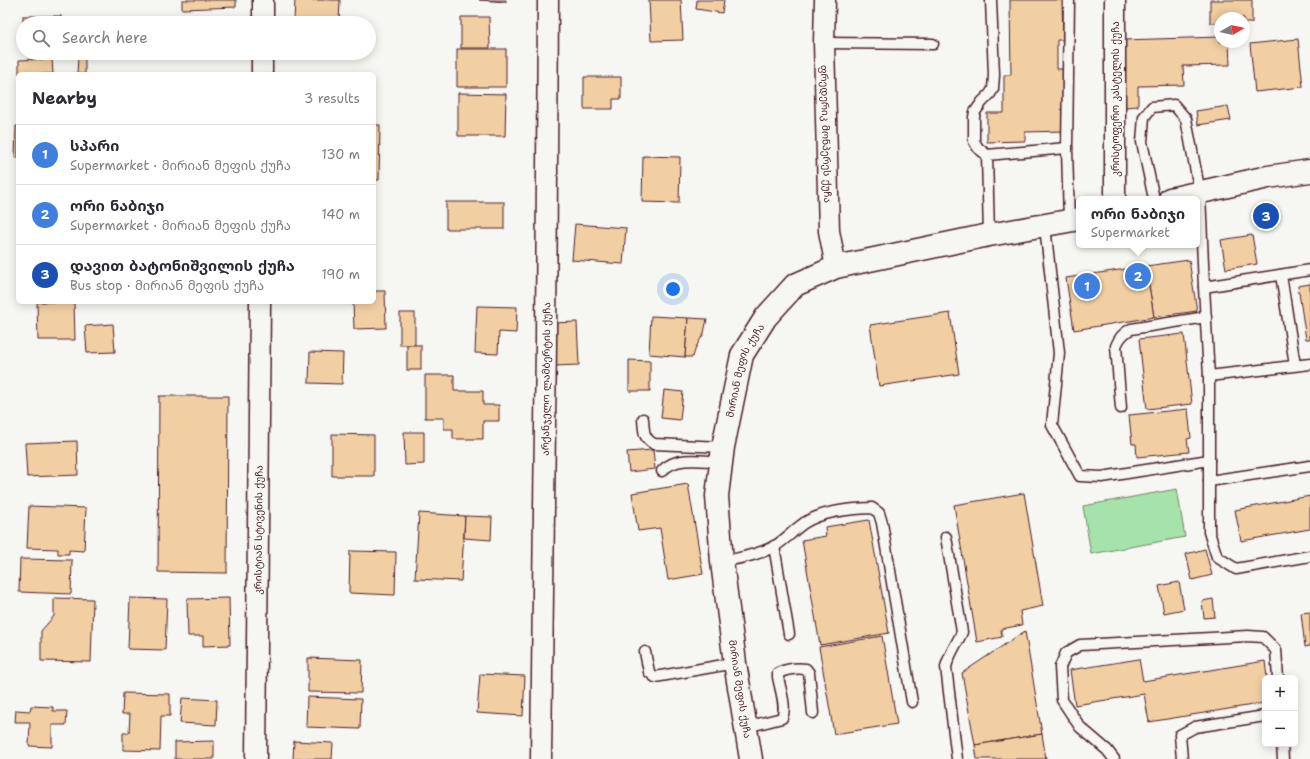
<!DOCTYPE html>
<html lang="en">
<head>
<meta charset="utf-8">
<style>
	:root { --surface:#fff; --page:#f7f7f7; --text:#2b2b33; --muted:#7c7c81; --line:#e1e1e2; --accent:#d93025 }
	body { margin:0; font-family:"Shantell Sans","Noto Sans Georgian",sans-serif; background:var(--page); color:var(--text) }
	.controls { position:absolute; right:12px; bottom:12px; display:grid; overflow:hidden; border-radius:6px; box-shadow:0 2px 10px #0003 }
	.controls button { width:36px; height:36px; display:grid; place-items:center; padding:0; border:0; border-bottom:1px solid var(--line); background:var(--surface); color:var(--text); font:20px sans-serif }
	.compass { position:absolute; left:1214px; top:12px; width:36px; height:36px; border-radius:50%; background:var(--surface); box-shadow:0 2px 10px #0003; rotate:81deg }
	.you { position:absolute; left:673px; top:289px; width:14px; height:14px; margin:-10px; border:3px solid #fff; border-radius:50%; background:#1a73e8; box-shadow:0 0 0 6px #1a73e833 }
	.badge { display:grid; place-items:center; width:26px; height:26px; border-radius:50%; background:var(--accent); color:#fff; font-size:13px; font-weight:700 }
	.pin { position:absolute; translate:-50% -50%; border:2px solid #fff; box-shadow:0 1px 4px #0006 }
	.popup { position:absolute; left:1076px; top:196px; width:124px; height:52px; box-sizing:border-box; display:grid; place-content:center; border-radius:6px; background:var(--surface); filter:drop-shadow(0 1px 3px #0005); font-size:13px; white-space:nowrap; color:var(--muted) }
	.popup b { font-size:15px; color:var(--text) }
	.popup::after { content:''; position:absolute; left:50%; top:100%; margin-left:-8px; border:8px solid transparent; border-top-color:var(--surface) }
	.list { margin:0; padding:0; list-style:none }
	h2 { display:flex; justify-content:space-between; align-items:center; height:52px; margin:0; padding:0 16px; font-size:17px }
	h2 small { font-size:13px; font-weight:400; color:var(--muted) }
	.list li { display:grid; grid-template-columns:26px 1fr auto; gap:12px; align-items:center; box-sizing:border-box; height:60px; padding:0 16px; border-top:1px solid var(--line) }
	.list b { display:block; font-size:15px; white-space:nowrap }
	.list p { margin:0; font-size:13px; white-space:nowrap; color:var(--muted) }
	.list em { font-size:13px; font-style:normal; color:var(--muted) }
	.icon { flex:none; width:22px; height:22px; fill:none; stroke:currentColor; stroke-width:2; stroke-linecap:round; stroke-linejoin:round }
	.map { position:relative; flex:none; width:1310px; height:759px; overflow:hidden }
	.search { position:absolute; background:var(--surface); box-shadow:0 2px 10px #0003; left:16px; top:16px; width:360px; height:44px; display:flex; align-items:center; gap:10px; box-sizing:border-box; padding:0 14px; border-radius:22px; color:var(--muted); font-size:15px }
	.panel { position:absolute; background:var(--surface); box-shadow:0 2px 10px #0003; left:16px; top:72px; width:360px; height:232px; border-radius:6px }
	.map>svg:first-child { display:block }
	.green { fill:#a5e3aa; stroke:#78816a }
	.building { fill:#f2cfa3; stroke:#4a1f2b }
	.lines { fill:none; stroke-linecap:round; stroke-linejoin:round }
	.service-casing { stroke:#4a1f2b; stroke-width:13 }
	.minor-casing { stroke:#4a1f2b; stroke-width:23 }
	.tertiary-casing { stroke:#4a1f2b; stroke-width:25 }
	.service { stroke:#f6f6f2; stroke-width:10 }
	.minor { stroke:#f6f6f2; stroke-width:20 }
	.tertiary { stroke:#f6f6f2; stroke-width:22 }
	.labels { text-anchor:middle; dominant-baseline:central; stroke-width:3.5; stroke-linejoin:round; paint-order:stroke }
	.street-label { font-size:10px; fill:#4a1f2b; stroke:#f6f6f2 }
</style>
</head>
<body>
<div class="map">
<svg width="1310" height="759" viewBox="0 0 1310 759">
	<rect width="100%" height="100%" fill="#f6f6f2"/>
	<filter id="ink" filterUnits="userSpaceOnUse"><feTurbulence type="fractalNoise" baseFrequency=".025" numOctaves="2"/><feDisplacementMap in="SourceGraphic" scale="8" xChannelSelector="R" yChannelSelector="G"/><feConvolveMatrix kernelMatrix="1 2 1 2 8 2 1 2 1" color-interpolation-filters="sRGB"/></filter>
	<g filter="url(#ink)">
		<path class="green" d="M1177,489l8,48 -94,17 -8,-48z"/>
		<g class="building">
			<path d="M182,0h54v7l-54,2z"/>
			<path d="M295,0h45l-1,23 -45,-2z"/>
			<path d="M479,0h27v2z"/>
			<path d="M649,0h32l2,40 -32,1z"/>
			<path d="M697,0h27l-2,13 -26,-4z"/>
			<path d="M1010,0h52l1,40h-6v29h7l1,62 -40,1v9l-38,1v-29h17v-38h7z"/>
			<path d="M1210,0h42v23h-8v-5h-24v5h-10z"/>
			<rect x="23" y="16" width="38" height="7"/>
			<path d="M461,17h28l1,31h-29z"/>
			<path d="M1220,37v5h9l1,23 -47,1 1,19 -46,1v20l-13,1 -2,-67z"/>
			<path d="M1298,39l5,48 -48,5 -5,-48z"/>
			<rect x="457" y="49" width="49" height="38"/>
			<rect x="181" y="53" width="39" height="4"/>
			<path d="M78,56l7,1v17h-8z"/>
			<path d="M52,59l1,15h-34v-14z"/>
			<path d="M584,77h37v22h-8v10h-29z"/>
			<path d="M458,93l48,1 -1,42h-47z"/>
			<path d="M1228,106l3,14 -33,5 -2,-14z"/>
			<path d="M374,125h6l-1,55h-5z"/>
			<path d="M16,126h2v32h-3z"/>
			<path d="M643,156l37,1 -1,46 -37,-1z"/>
			<rect x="446" y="202" width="58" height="27"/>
			<path d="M575,224l51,4 -3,36 -51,-4z"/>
			<path d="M1252,235l5,29 -31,5 -5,-29z"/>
			<path d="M1189,260l8,51 -43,6 -8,-51z"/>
			<path d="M1146,266l8,51 -80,13 -8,-52z"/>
			<path d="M1310,284v55h-4l-8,-53z"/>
			<path d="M374,291h11l1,37 -32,1 -1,-27h21z"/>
			<path d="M37,302h37l1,38h-37z"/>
			<path d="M477,306l40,1 -1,26 -17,-1 -1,22 -23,-1z"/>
			<rect x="400" y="313" width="15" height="32"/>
			<path d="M950,313l9,61 -80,12 -9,-61z"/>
			<path d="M651,316l37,2 -3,39 -36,-3z"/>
			<path d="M688,318l19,1 -3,14 -8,14 -3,10h-8z"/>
			<path d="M577,322l2,43 -25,1 -2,-43z"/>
			<path d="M113,324l2,28 -28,1 -2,-27z"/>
			<path d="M1184,334l8,70 -45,5 -8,-70z"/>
			<rect x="407" y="345" width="14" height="25"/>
			<path d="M310,352l33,1 -1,31 -33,-1z"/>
			<path d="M629,360l21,1v30h-21z"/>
			<path d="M425,375h29v16h29v14h16v16h-16v18h-30v-10h-9v-11h-19z"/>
			<path d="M664,390l19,2 -3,28 -19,-2z"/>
			<path d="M159,396h69l-1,177 -69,-1z"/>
			<path d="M1188,409l3,29 -4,1 2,13 -52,5 -1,-13h-4l-3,-29z"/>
			<path d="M404,432h20v32l-19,1z"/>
			<path d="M332,434l42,1v41h-42z"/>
			<path d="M77,441l1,34 -51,2 -2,-34z"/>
			<path d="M653,450l2,19 -26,3 -2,-20z"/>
			<path d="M688,484l15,90 -35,6 -8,-52 -22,3 -6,-38z"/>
			<path d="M1024,493l19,113 -23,5 2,14 -21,4 1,8 -25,5 -23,-137z"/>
			<path d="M1310,496v33l-69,12 -6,-31z"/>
			<path d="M29,506l57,2 -2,43 -15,-1v4h-11v-5l-31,-1z"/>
			<path d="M419,513l46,3 -4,65 -46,-2z"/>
			<path d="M465,516l27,1 -1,23 -27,-2z"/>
			<path d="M869,520l20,113 -69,12 -18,-105 24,-4 -1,-9z"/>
			<path d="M1205,549l7,26 -20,5 -6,-26z"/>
			<path d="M350,551l46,1 -1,43 -46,-2z"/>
			<path d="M20,559l52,1 -1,34 -52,-2z"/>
			<path d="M1179,582l5,27 -20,4 -5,-27z"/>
			<path d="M54,598l39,1 -2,63 -50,-1v-30l13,-15z"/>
			<path d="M130,598l37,1 -2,51 -37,-1z"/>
			<path d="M229,598l1,47 -27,1v-10h-15l-1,-37z"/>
			<path d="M1213,599l2,18 -11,1 -2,-17z"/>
			<path d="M1310,612v34l-5,1 -4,-34z"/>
			<path d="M1025,631l17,103 -67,11 -13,-72z"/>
			<path d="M882,636l15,88 -63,10 -15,-87z"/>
			<path d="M308,658l54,2 -1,33 -53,-1z"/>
			<path d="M1139,659l4,22 122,-20 2,17h-2v25l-116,19 -5,-28 -69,11 -5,-35z"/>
			<path d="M480,674l45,2 -2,40 -46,-3z"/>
			<path d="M123,693l47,1v22h-9l-1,35 -37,-1v-17h6l1,-19h-8z"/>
			<path d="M307,697l54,2 -1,30 -54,-2z"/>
			<path d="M182,698l35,2 -1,25 -36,-2z"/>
			<path d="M31,706l22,1v4h14l-1,14h-14v22l-23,-1 1,-24h-15l1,-12 14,1z"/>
			<path d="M1042,734l4,25h-69l-2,-14z"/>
			<path d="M214,741v18h-39v-17z"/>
			<path d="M294,741l39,2 -1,16h-39z"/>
		</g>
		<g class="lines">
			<g class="service-casing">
				<g id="service">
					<path d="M824,43l109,1"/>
					<path d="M987,155l-9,-7 -4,-7v-24l1,-5 7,-10 8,-8 3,-5 1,-14 -3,-75"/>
					<path d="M1154,199l-12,-57 2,-25 8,-10 22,-2 12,14 14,74 4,94 5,89v156l8,25 19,12 74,-13"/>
					<path d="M1069,221l-2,-73 2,-148"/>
					<path d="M1045,226l14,127 -7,72 28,51 22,1 107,-17"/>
					<path d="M989,235l-2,-80 80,-7"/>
					<path d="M1281,275l14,90"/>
					<path d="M1204,287l106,-17"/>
					<path d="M1209,376l101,-12"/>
					<path d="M1121,408l-5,-62c3,-8 7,-13 15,-17l75,-12"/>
					<path d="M643,419c1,12 0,19 11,25l69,3"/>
					<path d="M662,471c14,-16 41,-10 59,-9"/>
					<path d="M1209,481l101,-15"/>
					<path d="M946,537l16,95c-5,12 -13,22 -16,35l11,92"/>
					<path d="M774,546l15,88"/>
					<path d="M722,562c17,-4 37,-7 53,-16 10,-6 19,-16 29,-23 19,-12 46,-14 68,-15l7,5 3,10 30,179"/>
					<path d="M645,652l4,20 6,5 80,-14"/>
					<path d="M746,727l36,-9c5,-11 -2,-29 -4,-41v-4c9,-4 19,-5 28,-4l3,4 4,40"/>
					<path d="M1282,744l1,15"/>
					<path d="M1114,759l-7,-9 -27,-23 -18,-27 -2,-33 6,-14 14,-8 168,-9 15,1 13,13 2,28"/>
					<path d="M1182,759l-2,-24 15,-8 70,-11"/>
				</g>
			</g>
			<g class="minor-casing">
				<g id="minor">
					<path id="s1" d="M825,0l-1,43 5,188 7,36"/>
					<path d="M1115,0v199"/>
					<path d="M263,23v-23"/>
					<path d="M262,74v-21"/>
					<path id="s2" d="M256,759l4,-457"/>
					<path id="s3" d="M541,759l5,-416 2,-343"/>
				</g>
			</g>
			<g class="tertiary-casing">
				<g id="tertiary">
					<path d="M1170,199l98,-22 42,-6"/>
					<path id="s4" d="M751,759l-16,-96 -13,-101 -5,-66 6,-49 19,-92 24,-38 29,-32 41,-18 153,-32 90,-16"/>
				</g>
			</g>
			<use href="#service" class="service"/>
			<use href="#minor" class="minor"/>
			<use href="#tertiary" class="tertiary"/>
		</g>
	</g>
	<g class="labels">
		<g class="street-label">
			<text transform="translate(1115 99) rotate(-90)">კრისტოფერო კასტელის ქუჩა</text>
			<text stroke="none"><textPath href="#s1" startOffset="134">ფრედერიკ მონპერეს ქუჩა</textPath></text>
			<text stroke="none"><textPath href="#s4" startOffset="395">მირიან მეფის ქუჩა</textPath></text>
			<text stroke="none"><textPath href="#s3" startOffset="380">არქანჯელო ლამბერტის ქუჩა</textPath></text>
			<text stroke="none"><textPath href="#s2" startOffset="229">კრისტიან სტივენის ქუჩა</textPath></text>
			<text transform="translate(740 689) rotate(81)">მირიან მეფის ქუჩა</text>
		</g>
	</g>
</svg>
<div class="controls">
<button>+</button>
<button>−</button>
</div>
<svg class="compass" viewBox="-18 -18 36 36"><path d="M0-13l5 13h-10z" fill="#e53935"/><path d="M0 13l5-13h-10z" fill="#7c7c81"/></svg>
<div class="you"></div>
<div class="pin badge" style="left:1087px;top:286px;background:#3f7fe0">1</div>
<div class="pin badge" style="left:1138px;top:276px;background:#3f7fe0">2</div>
<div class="popup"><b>ორი ნაბიჯი</b>Supermarket</div>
<div class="pin badge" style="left:1266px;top:216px;background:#1a4fb4">3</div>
<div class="search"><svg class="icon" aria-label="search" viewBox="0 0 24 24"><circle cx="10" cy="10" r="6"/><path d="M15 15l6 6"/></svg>Search here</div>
<section class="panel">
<h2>Nearby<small>3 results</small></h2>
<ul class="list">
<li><span class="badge" style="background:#3f7fe0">1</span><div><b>სპარი</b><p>Supermarket · მირიან მეფის ქუჩა</p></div><em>130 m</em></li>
<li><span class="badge" style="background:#3f7fe0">2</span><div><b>ორი ნაბიჯი</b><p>Supermarket · მირიან მეფის ქუჩა</p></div><em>140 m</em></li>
<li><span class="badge" style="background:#1a4fb4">3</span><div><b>დავით ბატონიშვილის ქუჩა</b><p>Bus stop · მირიან მეფის ქუჩა</p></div><em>190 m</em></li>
</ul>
</section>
</div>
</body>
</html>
